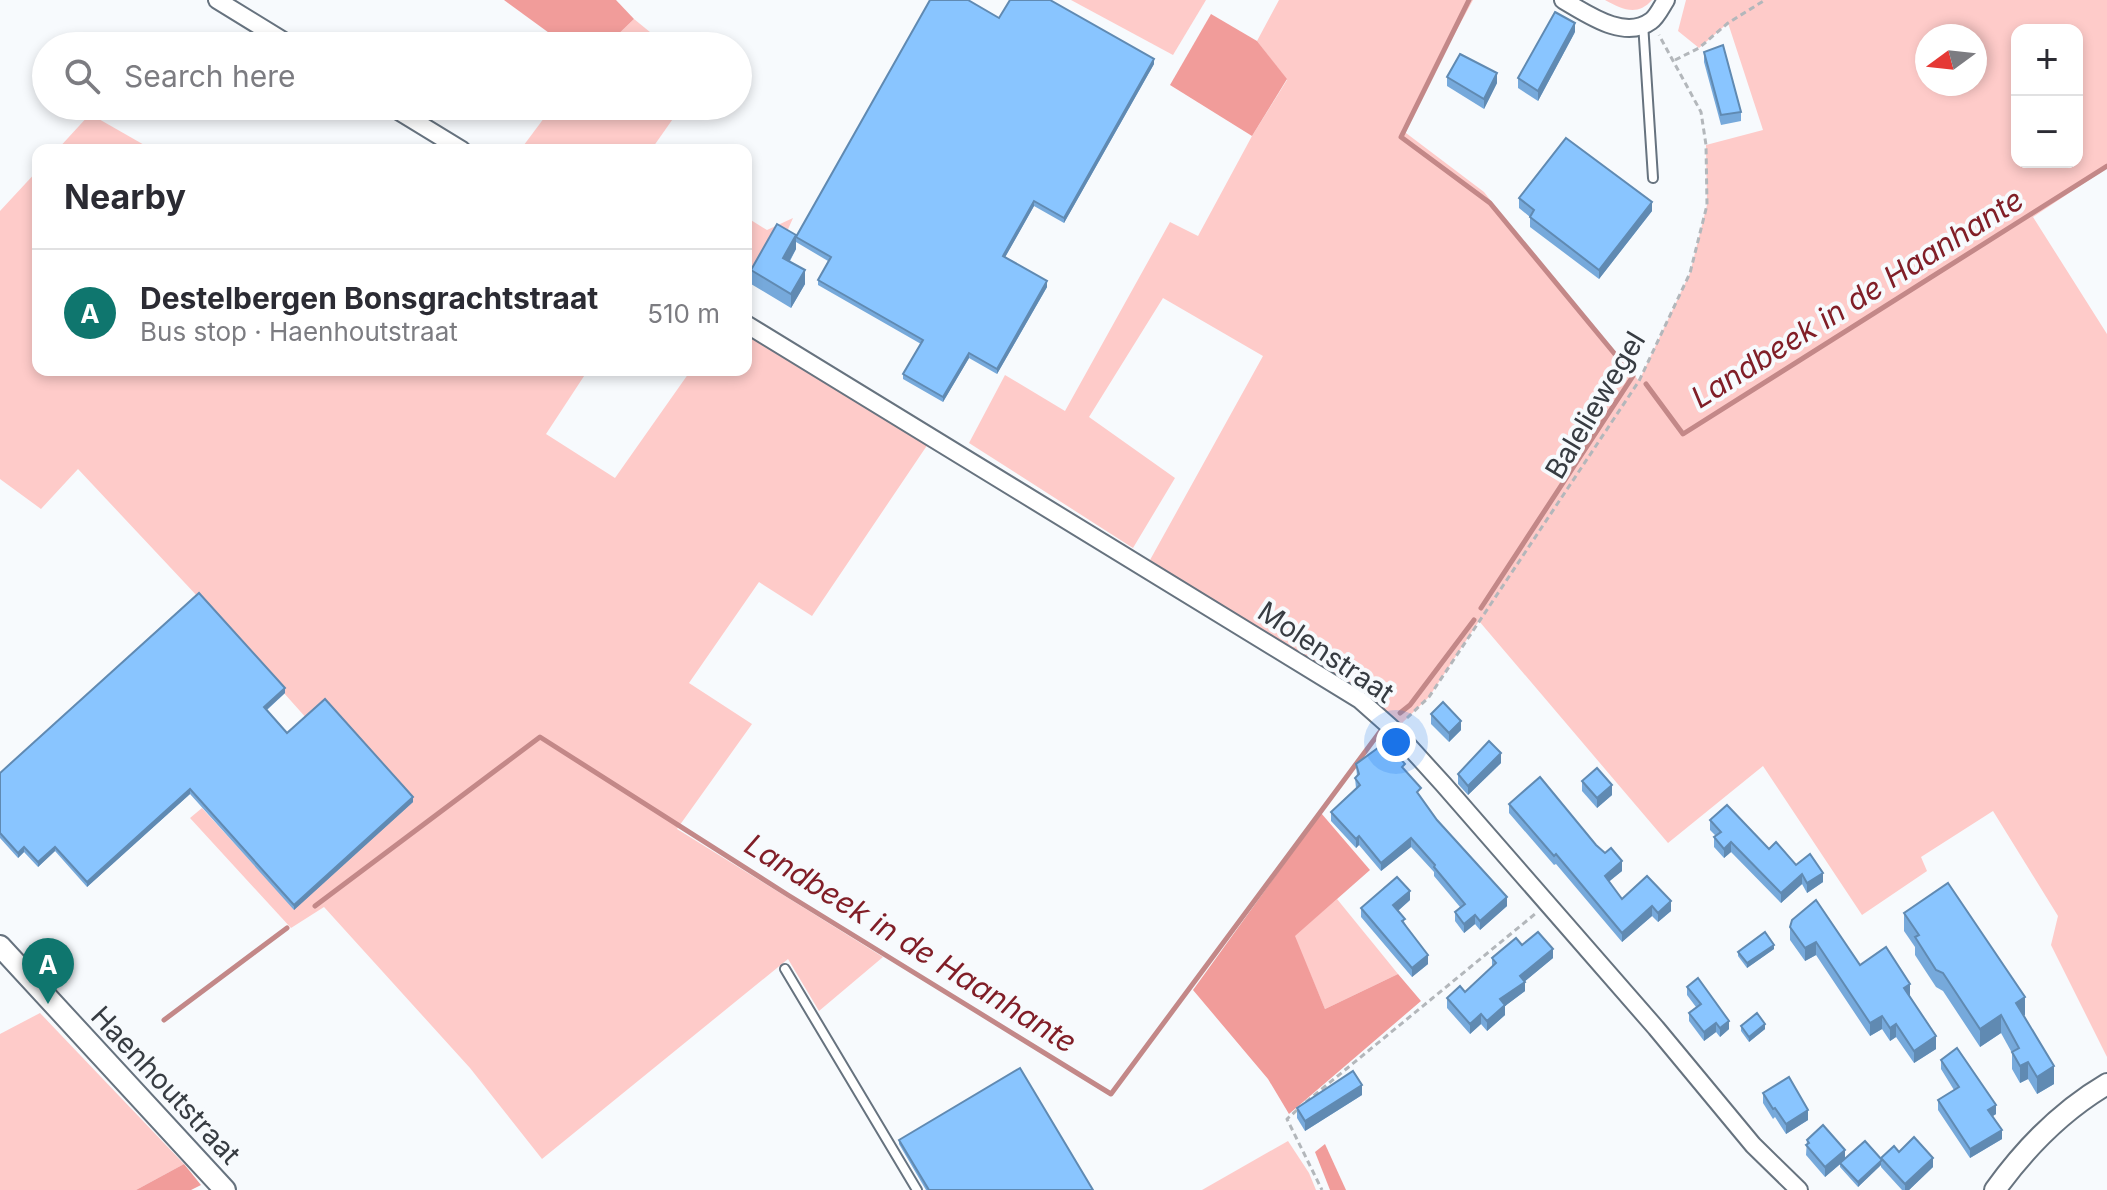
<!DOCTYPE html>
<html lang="en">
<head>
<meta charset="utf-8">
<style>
	:root { --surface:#fff; --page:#f7f7f7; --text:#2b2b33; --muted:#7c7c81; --line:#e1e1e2; --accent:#0f766e }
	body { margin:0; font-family:Inter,sans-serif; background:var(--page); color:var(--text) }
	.controls { position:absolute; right:24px; top:24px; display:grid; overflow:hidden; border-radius:16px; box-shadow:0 4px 12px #0003 }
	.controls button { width:72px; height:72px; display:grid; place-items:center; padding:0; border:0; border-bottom:2px solid var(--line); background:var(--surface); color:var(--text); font:40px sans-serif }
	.compass { position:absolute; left:1915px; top:24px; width:72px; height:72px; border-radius:50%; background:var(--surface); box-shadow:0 4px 12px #0003; rotate:255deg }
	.you { position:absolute; left:1396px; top:742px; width:28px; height:28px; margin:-20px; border:6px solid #fff; border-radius:50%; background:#1a73e8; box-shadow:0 0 0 12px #1a73e833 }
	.badge { display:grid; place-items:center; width:52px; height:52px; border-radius:50%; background:var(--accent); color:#fff; font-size:26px; font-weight:700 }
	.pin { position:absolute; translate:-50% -66px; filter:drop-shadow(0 2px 4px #0008) }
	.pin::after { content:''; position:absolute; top:42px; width:28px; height:24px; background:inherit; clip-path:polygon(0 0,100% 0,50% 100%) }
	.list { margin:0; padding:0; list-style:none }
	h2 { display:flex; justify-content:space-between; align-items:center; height:104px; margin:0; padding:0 32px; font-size:34px }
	h2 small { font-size:26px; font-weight:400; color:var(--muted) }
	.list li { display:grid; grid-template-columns:52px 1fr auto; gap:24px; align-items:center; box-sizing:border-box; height:128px; padding:0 32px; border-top:2px solid var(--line) }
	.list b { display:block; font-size:30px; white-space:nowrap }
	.list p { margin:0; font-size:26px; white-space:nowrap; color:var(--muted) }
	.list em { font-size:26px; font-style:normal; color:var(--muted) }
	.icon { flex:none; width:44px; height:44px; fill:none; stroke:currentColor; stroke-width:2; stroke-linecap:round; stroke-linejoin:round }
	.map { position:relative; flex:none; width:2107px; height:1190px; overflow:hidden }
	.search { position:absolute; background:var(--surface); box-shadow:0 4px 12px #0003; left:32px; top:32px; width:720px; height:88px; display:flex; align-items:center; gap:20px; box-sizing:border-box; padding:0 28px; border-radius:44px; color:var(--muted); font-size:30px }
	.panel { position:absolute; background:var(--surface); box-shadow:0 4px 12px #0003; left:32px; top:144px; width:720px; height:232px; border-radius:16px }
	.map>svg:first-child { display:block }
	.green { fill:#fecbc9; fill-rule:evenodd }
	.forest { fill:#f19c9a }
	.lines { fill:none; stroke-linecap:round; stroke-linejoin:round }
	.stream { stroke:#c38888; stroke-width:5 }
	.service-casing { stroke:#67737f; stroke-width:12 }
	.minor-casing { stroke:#67737f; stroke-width:20 }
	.tertiary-casing { stroke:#67737f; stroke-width:24 }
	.path { stroke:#b3b7bb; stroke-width:3; stroke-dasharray:6 4; stroke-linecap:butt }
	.service { stroke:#fff; stroke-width:8 }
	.minor { stroke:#fff; stroke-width:16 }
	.tertiary { stroke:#fff; stroke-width:20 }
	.wall { fill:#76a9db }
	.shaded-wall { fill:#608ab2 }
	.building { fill:#89c5ff; stroke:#608ab2; stroke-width:2 }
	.labels { text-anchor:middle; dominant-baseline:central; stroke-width:8; stroke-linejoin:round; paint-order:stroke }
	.street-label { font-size:28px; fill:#373c42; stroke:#f7fafd }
	.water-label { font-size:30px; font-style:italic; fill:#811e27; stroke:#f7fafd }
</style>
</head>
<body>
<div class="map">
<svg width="2107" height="1190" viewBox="0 0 2107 1190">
	<rect width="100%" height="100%" fill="#f7fafd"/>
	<g class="green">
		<path d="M1071,0h135l-33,55z"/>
		<path d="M1279,0h194l-71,130 82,62 68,87 87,102 51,-108 17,-68 -1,-60 57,-15 -35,-107 -29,25 -21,-17 8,-31h421v168l-74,49 74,117v723l-56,-112 7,-29 -65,-105 -72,46 6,14 -65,44 -99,-149 -95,77 -189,-222 -50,76 -28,27 -251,-164 113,-204 -100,-58 -74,119 86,61 -42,70 -164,-105 36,-68 60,36 105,-189 28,14 54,-100 35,-56 -30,-39zM2017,30h60v132h-60zM1927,36h48v48h-48z"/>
		<path d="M1605,0h47c-15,17 -30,9 -47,0z"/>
		<path d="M634,19l33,27h-61z"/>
		<path d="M553,106h125l-1,7 -26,37 -130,-1z"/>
		<path d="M90,114l63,36h-96z"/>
		<path d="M38,170v200h550l-42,64 69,44 76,-108h55v-38l182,112 -116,172 -53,-34 -70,101 63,41 -75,105 206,128 -64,54 -31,-52 -246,200 -72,-91 -146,-161 -33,21 -101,-110 12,-10 92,101 14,-189 -109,-122 -121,-129 -37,40 -41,-30v-268z"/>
		<path d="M746,217l21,13 26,-12 -8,18 -8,-2 -31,48z"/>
		<path d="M1337,899l61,75 -73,35 -31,-73z"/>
		<path d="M40,1013l144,151 -48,26h-136v-156z"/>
		<path d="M1288,1141l21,32 7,17h-114z"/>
	</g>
	<g class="forest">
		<path d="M504,0h112l18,19 -28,27h-39z"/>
		<path d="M1211,14l46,27 30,38 -35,57 -82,-51z"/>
		<path d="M1321,813l49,57 -75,66 30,73 73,-35 23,27 -132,113 -21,-35 -75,-89z"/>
		<path d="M1325,1144l21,46h-16l-15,-38z"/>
		<path d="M184,1164l17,21 -10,5h-55z"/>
	</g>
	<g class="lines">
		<g class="stream">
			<path d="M1469,0l-68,137 89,66 143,173 -152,232"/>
			<path d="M1646,384l37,50 424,-268"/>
			<path d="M1400,713l10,-8 64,-85"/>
			<path d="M315,906l225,-169 248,158 323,199 271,-365"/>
			<path d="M164,1020l123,-92"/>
		</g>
		<g class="service-casing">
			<g id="service">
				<path d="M1643,23l10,155"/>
				<path d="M785,969l132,221"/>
			</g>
		</g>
		<g class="minor-casing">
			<g id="minor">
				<path d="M217,0l75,46"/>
				<path d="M1563,0c23,13 61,41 88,21 6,-4 11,-15 15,-21"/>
				<path d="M390,106l72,44"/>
				<path d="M746,324l614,376 35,31 49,54 212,243 97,117 46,45"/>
			</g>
		</g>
		<g class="tertiary-casing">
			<g id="tertiary">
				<path d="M0,946l225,244"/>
				<path d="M1995,1190c31,-43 66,-79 112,-106"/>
			</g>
		</g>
		<g class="path">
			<path d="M1675,60l24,-12 29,-25 37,-23"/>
			<path d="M1407,718l22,-21 210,-316 51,-108 17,-68 -1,-60 -5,-33 -42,-77"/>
			<path d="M1306,1102l229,-188"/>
			<path d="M1297,1110l-10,9 35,71"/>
		</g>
		<use href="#service" class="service"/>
		<use href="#minor" class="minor"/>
		<use href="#tertiary" class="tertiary"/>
	</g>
	<g class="wall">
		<path d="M999,18l155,46 -90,159 -30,-17 -29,51 42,30 -50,87 -28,-16 -26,44 -40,-23v-5l18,-30 -103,-59v-5l10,-19 -32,-19v7l-6,12 15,23 -14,24 -40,-24v-14l45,-35z"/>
		<path d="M1575,32l-37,69 -20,-13v-10z"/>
		<path d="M1704,52l37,60v9l-20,4 -17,-63z"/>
		<path d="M1447,77l50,6 -13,26 -37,-23z"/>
		<path d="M1519,198l133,13 -53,68 -69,-52v-10l-11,-9z"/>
		<path d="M285,693l-18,17 20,23 126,69 -119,108 -104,-116 -103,93 -32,-36 -17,16 -14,-15 -6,6 -18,-20v-65z"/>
		<path d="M1431,714l30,16 -12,12 -18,-18z"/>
		<path d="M1501,763l-33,32 -10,-11v-10z"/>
		<path d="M1356,764l49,6 16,28 16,22 70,86 -27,24 -5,-6 -11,9 -9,-12v-9l5,-5 -26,-31v-4l-23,-25 -30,24 -22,-26 -3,3 -25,-27v-9l25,-24 -1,-10 2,-2z"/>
		<path d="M1582,781l30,14 -15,13 -15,-17z"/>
		<path d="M1509,804l87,41 26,26 -13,10 13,18 49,12 -13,11 -6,-6 -30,26 -66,-78 -2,1 -45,-52z"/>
		<path d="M1710,820l59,29 27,16 27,17 -16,11 -5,-9 -21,19 -50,-51 -7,6 -10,-11v-10l2,-1 -6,-6z"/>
		<path d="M1410,900l-12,11 30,53 -16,13 -51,-60v-9z"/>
		<path d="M1904,913l121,102 -2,1 31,68 -17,10 -9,-15 -8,4 -8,-14v-16l-11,-20 -21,14 -37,-56 -7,-4 -21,-32v-8l-11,-16z"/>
		<path d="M1790,927l70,38 50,32 26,52 -22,14 -18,-26 -6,4 -8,-12 -12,7 -54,-81 -11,6 -15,-21z"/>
		<path d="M1522,945l31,13 -29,24 1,9 -20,15v9l-18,16 -6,-7 -11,10 -23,-26v-10l18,-6 27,-25v-9z"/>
		<path d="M1774,949l-27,19 -9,-12v-4z"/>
		<path d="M1687,987l42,42 -9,8 -4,-5 -12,9 -15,-20v-8l7,-6 -9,-12z"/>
		<path d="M1741,1026l24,3 -16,13 -8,-11z"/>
		<path d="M1941,1060l55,54 -3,2 9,23 -32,19 -32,-48v-10l16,-10 -13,-21z"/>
		<path d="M1763,1093l45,27 -22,14 -11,-17 -2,2 -10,-16z"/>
		<path d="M1362,1095l-57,36 -8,-13v-10z"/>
		<path d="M899,1140l194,50h-167l-27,-46z"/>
		<path d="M1807,1140l38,18 36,2v-2l18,-6 34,15 -24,23h-7l-21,-23v-2l-23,22 -18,-20v-3l-15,13 -19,-22z"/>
	</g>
	<g class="shaded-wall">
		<path d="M1575,23v9l-37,69v-10z"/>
		<path d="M1154,59v5l-90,159v-5z"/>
		<path d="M1497,73v10l-13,26v-10z"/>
		<path d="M1034,201v5l-31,55v-5z"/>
		<path d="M1652,202v9l-53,68v-9z"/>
		<path d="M796,235v14l-13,23v-14z"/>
		<path d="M805,270v14l-14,24v-14z"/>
		<path d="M1047,281v6l-50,87v-5z"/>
		<path d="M969,353v5l-26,44v-5z"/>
		<path d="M285,688v5l-21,19v-5z"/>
		<path d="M1461,721v9l-12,12v-9z"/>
		<path d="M1501,753v10l-33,32v-9z"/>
		<path d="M1612,785v10l-15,13v-10z"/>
		<path d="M190,789v5l-103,93v-5z"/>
		<path d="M413,797v5l-119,108v-5z"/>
		<path d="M1359,836v9l-3,3v-9z"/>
		<path d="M1411,838v9l-30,24v-8z"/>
		<path d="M1731,842v10l-7,6v-9z"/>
		<path d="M24,847v5l-6,6v-5z"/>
		<path d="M55,847v4l-17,16v-5z"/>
		<path d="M1622,861v10l-17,14v-9z"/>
		<path d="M1823,873v9l-16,11v-10z"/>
		<path d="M1802,874v10l-21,19v-10z"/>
		<path d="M1410,891v9l-17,15v-10z"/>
		<path d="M1507,897v9l-27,24v-9z"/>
		<path d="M1671,901v10l-13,11v-9z"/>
		<path d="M1652,906v10l-30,26v-9z"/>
		<path d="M1475,915v9l-11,9v-9z"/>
		<path d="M1816,942v13l-11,6v-13z"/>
		<path d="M1774,945v4l-27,19v-5z"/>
		<path d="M1553,949v9l-29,24h1v9l-20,15v9l-18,16v-10l13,-22 20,-23z"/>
		<path d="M1428,955v9l-16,13v-9z"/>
		<path d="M1910,984v13l-6,-9z"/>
		<path d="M2025,997v18l-9,6v-18z"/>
		<path d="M1481,1014v10l-11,10v-10z"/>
		<path d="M2001,1015v18l-21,14v-18z"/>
		<path d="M1882,1016v13l-12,7v-13z"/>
		<path d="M1729,1021v8l-9,8v-9z"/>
		<path d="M1716,1023v9l-12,9v-9z"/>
		<path d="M1765,1024v5l-16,13v-5z"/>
		<path d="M1896,1024v13l-6,4v-13z"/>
		<path d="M1936,1036v13l-22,14v-12z"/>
		<path d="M2028,1062v17l-8,4v-17z"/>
		<path d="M2054,1066v18l-17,10v-17z"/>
		<path d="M1362,1085v10l-57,36v-10z"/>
		<path d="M1996,1105v9l-8,5v-9z"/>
		<path d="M1808,1110v10l-22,14v-10z"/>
		<path d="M2002,1130v9l-32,19v-9z"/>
		<path d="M1845,1150v10l-20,17v-10z"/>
		<path d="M1933,1158v9l-24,23h-4v-6z"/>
		<path d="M1881,1160v5l-23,22v-5z"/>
	</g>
	<g class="building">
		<path d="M930,0h38l31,18 11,-18h40l104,59 -90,159 -30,-17 -31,55 44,25 -50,88 -28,-16 -26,44 -40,-23 20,-34 -105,-60 13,-23 -35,-20z"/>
		<path d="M1555,12l20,11 -37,68 -20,-13z"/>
		<path d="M1723,45l18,67 -20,3 -17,-63z"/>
		<path d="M1460,54l37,19 -13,26 -37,-22z"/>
		<path d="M1566,138l86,64 -53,68 -69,-53 4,-7 -15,-12z"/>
		<path d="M777,224l19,11 -13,23 22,12 -14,24 -40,-24z"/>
		<path d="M199,593l86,95 -21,19 23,26 38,-34 88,98 -119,108 -104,-116 -103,93 -32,-35 -17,15 -14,-15 -6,6 -18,-20v-60z"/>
		<path d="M1443,702l18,19 -12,12 -18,-19z"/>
		<path d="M1489,741l12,12 -33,33 -10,-12z"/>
		<path d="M1386,742l19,22 -3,3 19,21 -4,4 20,28 70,77 -27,24 -5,-6 -11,9 -9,-12 10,-8 -31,-37 1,-2 -24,-27 -30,25 -22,-27 -3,3 -25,-27 29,-27 -5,-7 4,-4 -3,-10z"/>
		<path d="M1597,768l15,17 -15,13 -15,-17z"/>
		<path d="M1540,777l56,68 9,8 6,-5 11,13 -17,15 17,23 25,-23 24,25 -13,12 -6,-7 -30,27 -66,-79 -2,2 -45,-52z"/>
		<path d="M1727,805l42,44 7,-7 20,23 14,-11 13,19 -16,10 -5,-9 -21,19 -50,-51 -7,7 -10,-12 7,-5 -11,-12z"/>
		<path d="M1397,877l13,14 -17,14 12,14 -3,2 26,34 -16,13 -51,-60z"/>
		<path d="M1948,883l77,114 -9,6 38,63 -17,11 -9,-15 -8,4 -8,-14 7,-4 -18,-33 -21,14 -37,-56 -7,-3 -21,-33 4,-2 -15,-22z"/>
		<path d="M1816,900l44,65 26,-18 24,37 -6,4 32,48 -22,15 -18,-27 -6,4 -8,-12 -12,7 -54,-81 -11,6 -15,-21 2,-7z"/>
		<path d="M1538,932l15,17 -33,27 5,6 -25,17 5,6 -18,16 -6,-7 -11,10 -23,-26 13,-12 5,6 31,-29 -4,-5 24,-20 6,7z"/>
		<path d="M1765,932l9,13 -27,18 -9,-11z"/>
		<path d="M1698,978l31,43 -9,7 -4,-5 -12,9 -15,-19 12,-9 -14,-17z"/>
		<path d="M1757,1013l8,11 -16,13 -8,-11z"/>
		<path d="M1957,1048l39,57 -8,5 14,20 -32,19 -32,-49 21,-13 -18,-27z"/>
		<path d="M1020,1068l73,122h-164l-30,-50z"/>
		<path d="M1353,1071l9,14 -57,36 -8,-13z"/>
		<path d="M1789,1077l19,33 -22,14 -11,-16 -2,1 -10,-16z"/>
		<path d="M1823,1125l22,25 -20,17 -19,-22 3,-2 -2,-3z"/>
		<path d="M1914,1137l19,21 -28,26 -24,-26 13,-12 5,6z"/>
		<path d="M1865,1141l17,19 -24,22 -18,-19z"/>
	</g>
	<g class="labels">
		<g class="street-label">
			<text transform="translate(1595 405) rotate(-59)">Baleliewegel</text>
			<text transform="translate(1326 652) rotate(34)">Molenstraat</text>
			<text transform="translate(166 1085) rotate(47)">Haenhoutstraat</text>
		</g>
		<g class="water-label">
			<text transform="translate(1857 298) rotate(-32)">Landbeek in de Haanhante</text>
			<text transform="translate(911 943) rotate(32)">Landbeek in de Haanhante</text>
		</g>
	</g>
</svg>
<div class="controls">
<button>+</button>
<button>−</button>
</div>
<svg class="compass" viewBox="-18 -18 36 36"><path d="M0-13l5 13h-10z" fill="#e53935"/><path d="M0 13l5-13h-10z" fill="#7c7c81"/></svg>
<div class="you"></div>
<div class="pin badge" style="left:48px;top:1004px">A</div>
<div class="search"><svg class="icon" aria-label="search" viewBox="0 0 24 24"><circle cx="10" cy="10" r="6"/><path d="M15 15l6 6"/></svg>Search here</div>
<section class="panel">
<h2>Nearby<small></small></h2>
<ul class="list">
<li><span class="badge">A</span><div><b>Destelbergen Bonsgrachtstraat</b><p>Bus stop · Haenhoutstraat</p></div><em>510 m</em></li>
</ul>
</section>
</div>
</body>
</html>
